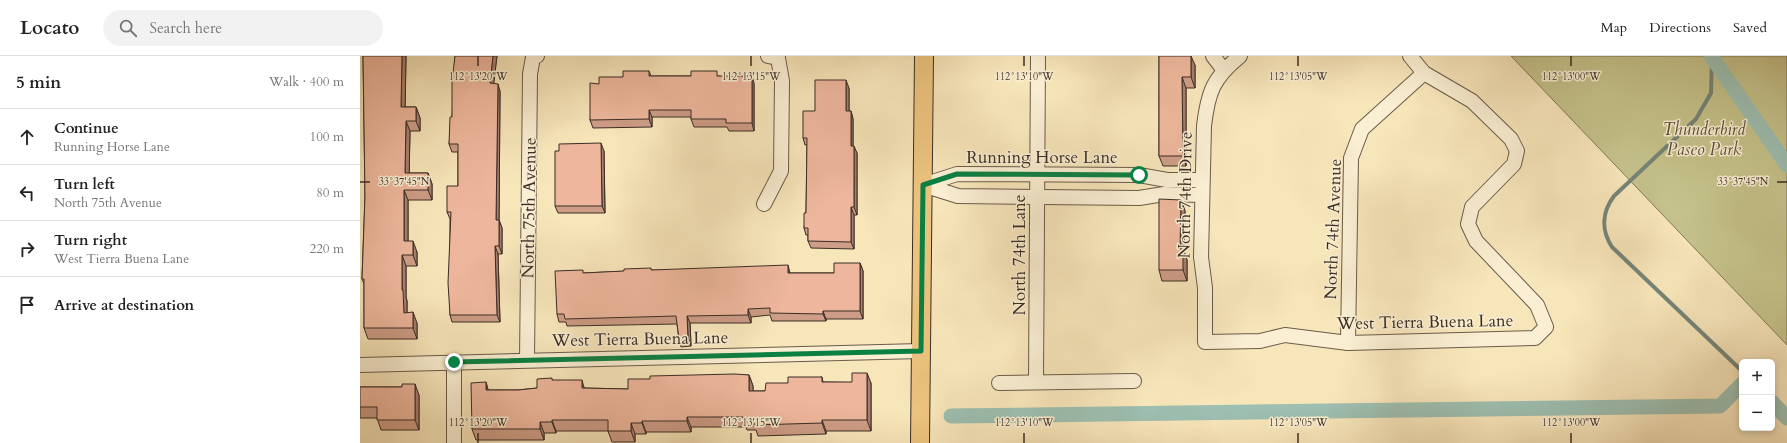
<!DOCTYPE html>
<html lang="en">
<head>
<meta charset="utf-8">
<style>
	:root { --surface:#fff; --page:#f2f2f2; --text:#222; --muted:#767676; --line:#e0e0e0 }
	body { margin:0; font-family:Cardo,serif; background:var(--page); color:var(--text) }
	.controls { position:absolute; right:12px; bottom:12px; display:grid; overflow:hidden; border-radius:6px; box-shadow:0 2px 6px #0003 }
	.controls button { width:36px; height:36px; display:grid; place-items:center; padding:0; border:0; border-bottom:1px solid var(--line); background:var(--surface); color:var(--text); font:20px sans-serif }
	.stop { position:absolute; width:12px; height:12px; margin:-9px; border:3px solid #0b8043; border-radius:50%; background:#fff }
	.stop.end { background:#0b8043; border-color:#fff; box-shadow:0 1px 4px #0008 }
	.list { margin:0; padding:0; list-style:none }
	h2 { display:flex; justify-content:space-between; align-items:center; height:52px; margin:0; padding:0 16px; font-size:17px }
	h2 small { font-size:13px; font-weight:400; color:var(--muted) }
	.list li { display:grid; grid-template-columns:26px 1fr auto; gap:12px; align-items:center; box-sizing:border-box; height:56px; padding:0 16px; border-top:1px solid var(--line) }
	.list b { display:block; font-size:15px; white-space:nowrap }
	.list p { margin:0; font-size:13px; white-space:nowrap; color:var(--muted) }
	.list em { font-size:13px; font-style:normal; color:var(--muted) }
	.icon { flex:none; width:22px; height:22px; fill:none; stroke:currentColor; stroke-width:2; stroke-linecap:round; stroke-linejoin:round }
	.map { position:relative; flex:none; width:1427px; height:387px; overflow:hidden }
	header { display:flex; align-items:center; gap:24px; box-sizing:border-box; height:56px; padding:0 20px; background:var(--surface); border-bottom:1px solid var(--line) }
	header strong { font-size:19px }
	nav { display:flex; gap:22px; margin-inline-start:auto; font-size:14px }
	.search { width:280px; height:36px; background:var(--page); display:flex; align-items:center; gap:10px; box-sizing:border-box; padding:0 14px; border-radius:22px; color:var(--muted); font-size:15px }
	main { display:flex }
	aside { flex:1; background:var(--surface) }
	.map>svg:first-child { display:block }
	.green { fill:#c5c28b; stroke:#807858 }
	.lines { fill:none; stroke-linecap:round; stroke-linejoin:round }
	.stream { stroke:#758579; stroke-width:4 }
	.canal { stroke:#9dbfb1; stroke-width:15 }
	.minor-casing { stroke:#6a5b4a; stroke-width:16 }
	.major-casing { stroke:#3a2d25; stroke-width:20 }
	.minor { stroke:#faefd3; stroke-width:14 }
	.major { stroke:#ecc37e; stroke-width:18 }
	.wall { fill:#cd9d87; stroke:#3a2d25 }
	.shaded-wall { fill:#a7806e; stroke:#3a2d25 }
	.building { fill:#eeb79d; stroke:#3a2d25 }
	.route { stroke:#0b8043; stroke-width:5 }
	.ticks { fill:none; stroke:#3a2d25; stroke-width:1.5 }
	.labels { text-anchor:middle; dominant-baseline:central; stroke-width:3; stroke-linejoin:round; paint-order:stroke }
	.park-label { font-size:17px; font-style:italic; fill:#5d523e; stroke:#faefd3 }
	.street-label { font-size:17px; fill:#3a2d25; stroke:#faefd3 }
	.ticks-label { font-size:10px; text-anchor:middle; fill:#3a2d25; stroke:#faefd3; stroke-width:3; stroke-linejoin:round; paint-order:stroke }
</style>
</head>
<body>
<header>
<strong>Locato</strong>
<div class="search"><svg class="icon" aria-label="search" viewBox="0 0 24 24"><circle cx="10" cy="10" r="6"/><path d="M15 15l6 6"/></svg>Search here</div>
<nav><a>Map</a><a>Directions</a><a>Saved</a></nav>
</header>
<main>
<aside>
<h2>5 min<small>Walk · 400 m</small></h2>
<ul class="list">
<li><svg class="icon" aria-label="ahead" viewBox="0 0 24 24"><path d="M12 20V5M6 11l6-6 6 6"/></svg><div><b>Continue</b><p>Running Horse Lane</p></div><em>100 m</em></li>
<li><svg class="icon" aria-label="left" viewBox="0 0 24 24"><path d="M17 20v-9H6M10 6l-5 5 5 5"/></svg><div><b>Turn left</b><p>North 75th Avenue</p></div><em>80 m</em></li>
<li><svg class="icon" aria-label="right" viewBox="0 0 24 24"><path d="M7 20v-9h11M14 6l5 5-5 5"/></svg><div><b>Turn right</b><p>West Tierra Buena Lane</p></div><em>220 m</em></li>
<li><svg class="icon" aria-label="arrive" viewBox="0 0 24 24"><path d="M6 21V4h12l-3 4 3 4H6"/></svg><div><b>Arrive at destination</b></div></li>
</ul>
</aside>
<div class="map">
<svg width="1427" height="387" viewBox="0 0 1427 387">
	<rect width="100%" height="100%" fill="#f8e6bb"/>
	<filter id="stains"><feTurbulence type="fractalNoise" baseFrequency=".005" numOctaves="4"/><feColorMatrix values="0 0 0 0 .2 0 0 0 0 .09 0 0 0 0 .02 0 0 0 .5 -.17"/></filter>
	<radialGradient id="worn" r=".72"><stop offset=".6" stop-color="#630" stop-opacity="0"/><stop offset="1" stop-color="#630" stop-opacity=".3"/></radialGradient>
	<path class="green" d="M1151,0h276v289z"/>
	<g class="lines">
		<path class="stream" d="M1352,1l-1,36 -15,26 -82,77c-12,16 -13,34 -2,51l130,124"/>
		<g class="canal">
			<path d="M1351,0l76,109"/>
			<path d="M1412,346l15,16"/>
			<path d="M591,360l769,-10 22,-22"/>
		</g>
		<g class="minor-casing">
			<g id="minor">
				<path d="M853,0l10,13"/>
				<path d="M880,0c-27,22 -32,36 -36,70l-3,131 4,31v54l55,-1 25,-6 63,8 187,-5 11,-11 -9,-22 -61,-64 -8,-17 4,-17 42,-43 3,-13 -6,-12 -39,-38 -48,-28 -14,-17"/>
				<path d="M563,129l34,-11 182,1 28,5h35"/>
				<path d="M563,129l35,11 181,2 25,-4 38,1"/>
				<path d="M404,148l17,-33 1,-90 -4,-23 -10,-2"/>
				<path d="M988,287l3,-185 11,-29 62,-56"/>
				<path d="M167,304l3,-286 3,-17 4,-1"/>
				<path d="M0,309l561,-14"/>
				<path d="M676,326l2,-326"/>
				<path d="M639,327l135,-2"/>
				<path d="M94,387v-81"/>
			</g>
		</g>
		<g class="major-casing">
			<path id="major" d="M560,387l4,-387"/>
		</g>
		<use href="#minor" class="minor"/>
		<use href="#major" class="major"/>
	</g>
	<g class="wall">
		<path d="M3,0h43l-1,51h11l4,11v13h-10l-1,42h19l4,11v16h-24v41l9,11v14h-11v31l1,4v12l10,10v16h-49l-4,-11v-44l-2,-5 3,-83z"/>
		<path d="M95,0h42l-4,27 7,8 -1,129 3,8v26h-4l2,68h-48l-2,-7v-96l-3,-7 11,-26v-34h-6l-3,-8 3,-27z"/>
		<path d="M799,0l36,9v23h-9v78h-23l-4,-10z"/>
		<path d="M289,15l2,5h68l35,7v48h-25l-2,-4h-33l-3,-8v-2h-39v10l-59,1 -3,-8 9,-36 24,-7z"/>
		<path d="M489,32v23h2l2,8v27l4,7v62h-3v34l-43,-1 -3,-7v-6h-2l-2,-7 2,-15 1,-68h-2l-2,-7 12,-27z"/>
		<path d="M244,95l1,62h-47l-3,-7z"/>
		<path d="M821,144l4,11 -1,40 3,9v21h-25l-3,-11z"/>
		<path d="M500,207l3,8v48h-37v2h-54l-2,-6 -19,2v6h-61l1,23 -10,1 -2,-8 -2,-15 -110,2 -1,-4h-7l-2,-8 27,-41 67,-3 139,3h44z"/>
		<path d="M389,319l4,11v5h12l23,-8 34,-6 1,5 48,1v48h-45v3l-68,2 -2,-6h-9l-1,-3h-55v5h-45v2h-11v8h-23l-4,-11h-52v2h-12v7h-68l-4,-11 14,-47 2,8h30l19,-2 15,-8 32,8 44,1 22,-10z"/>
		<path d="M0,331h42l17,8v35h-38l-4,-12h-17z"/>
	</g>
	<g class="shaded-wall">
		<path d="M42,0h4l-1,62 -4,-11z"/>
		<path d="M133,0h4l-4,35 -3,-8z"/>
		<path d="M831,0l4,9v23l-4,-11z"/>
		<path d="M392,20l2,7v48l-2,-8z"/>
		<path d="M822,21l4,11v78l-3,-10z"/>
		<path d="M486,24l3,8v31l-3,-8z"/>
		<path d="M138,28l2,7 -1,137 -3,-8z"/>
		<path d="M56,51l4,11v13l-4,-10z"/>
		<path d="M289,54l3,7v10l-3,-8z"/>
		<path d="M491,55l2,8v34l-2,-7z"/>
		<path d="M46,65l4,10 -1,53 -4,-11z"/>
		<path d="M241,87l3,8 1,62 -3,-7z"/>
		<path d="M494,90l3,7v62l-3,-8z"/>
		<path d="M68,117l4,11v16l-4,-10z"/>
		<path d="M44,134l4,10v52l-4,-11z"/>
		<path d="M821,144l4,11 -1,40 3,9v21l-4,-11 -3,-21z"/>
		<path d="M491,151l3,8v34l-3,-7z"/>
		<path d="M139,164l3,8v26l-3,-8z"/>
		<path d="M53,185l4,11v14l-4,-11z"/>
		<path d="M135,190l3,8 2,68 -3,-7z"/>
		<path d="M42,199l4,11v31l1,4v22l-3,-10 -2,-23z"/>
		<path d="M500,207l3,8v48l-3,-8z"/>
		<path d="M428,209l2,8 1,8 -3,-8z"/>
		<path d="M388,253l3,8v6l-3,-8z"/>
		<path d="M463,255l3,8v2l-3,-7z"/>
		<path d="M53,256l4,11v16l-4,-11z"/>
		<path d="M327,260l3,7 1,23 -3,-8z"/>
		<path d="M507,317l4,10v48l-4,-11z"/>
		<path d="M389,319l4,11v16l-4,-11z"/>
		<path d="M222,324l3,11 -3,-3z"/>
		<path d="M126,326l3,11 -3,-3z"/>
		<path d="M55,328l4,11v35l-4,-10z"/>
		<path d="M327,361l4,10v5l-4,-11z"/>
		<path d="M192,364l4,11v2l-4,-11z"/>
		<path d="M462,364l4,11v3l-4,-11z"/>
		<path d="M282,365l4,11v2l-4,-11z"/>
		<path d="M180,366l4,11v7l-4,-11z"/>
		<path d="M271,367l4,11v8l-4,-11z"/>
	</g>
	<g class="building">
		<path d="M3,0h39l-1,51h15v14h-10l-1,52h23v17h-24v51h9v14h-11v35h1l1,23 9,-1v16h-49v-49h-2l3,-83z"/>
		<path d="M95,0h38l-3,27 8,1 -2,136h3v26h-4l2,69h-47l-2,-32 3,-71h-4v-26h11v-42h-9l1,-27h2v-36z"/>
		<path d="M799,0h32v21h-9l1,79h-24z"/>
		<path d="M263,15h26v5h42v-5h26v5h35v47h-26v-4h-35v-9h-42v9l-59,1v-37l9,1v-7h24z"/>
		<path d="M455,24h31v31h5v35h3v61h-3v35l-43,-1v-13h-4v-15h2l1,-75h-4v-27h12z"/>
		<path d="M241,87l1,63h-47v-55h4v-7z"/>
		<path d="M799,143l22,1 -1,49h3v21h-24z"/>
		<path d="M474,207h26v48h-37v3l-53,-1v-5l-22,1v6l-61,1 1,22 -9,1 -3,-23 -111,3 -1,-5h-7l-2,-43 28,-1v3l41,-2v-2l27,-1v2l137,-5v8h46z"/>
		<path d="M492,317h15v47h-45v3l-68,2v-6h-11v-2h-56v4h-45v2h-11v8h-23v-11h-56v2h-12v7h-68l-1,-46 15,-1v8h32l19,-2v-9l15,-1v2h30v8l46,1v-10h22v-3l85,-2 14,1v16h16l1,-8h22v-6h34v5h30z"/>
		<path d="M42,328h13v36h-38v-13h-17v-20h42z"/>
	</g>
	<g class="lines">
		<path class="route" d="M94,306l467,-11 2,-166 34,-11 182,1"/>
	</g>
	<path class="ticks" d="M118,0v10M391,0v10M664,0v10M938,0v10M1211,0v10M0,126h10M1417,126h10M118,377v10M391,377v10M664,377v10M938,377v10M1211,377v10"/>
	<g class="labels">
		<g class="park-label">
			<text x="1344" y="73">Thunderbird<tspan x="1344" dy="20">Paseo Park</tspan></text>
		</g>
		<g class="street-label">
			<text x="682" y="101">Running Horse Lane</text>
			<text transform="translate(825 139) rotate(-89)">North 74th Drive</text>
			<text transform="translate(169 152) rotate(-89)">North 75th Avenue</text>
			<text transform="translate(973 173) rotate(-88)">North 74th Avenue</text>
			<text transform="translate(659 199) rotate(-90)">North 74th Lane</text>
			<text transform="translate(1065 266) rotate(-1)">West Tierra Buena Lane</text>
			<text transform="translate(280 283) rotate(-1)">West Tierra Buena Lane</text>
		</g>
	</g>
	<g class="ticks-label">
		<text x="118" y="24">112°13'20"W</text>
		<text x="391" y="24">112°13'15"W</text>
		<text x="664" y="24">112°13'10"W</text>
		<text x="938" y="24">112°13'05"W</text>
		<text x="1211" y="24">112°13'00"W</text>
		<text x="44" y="129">33°37'45"N</text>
		<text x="1383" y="129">33°37'45"N</text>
		<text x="118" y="370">112°13'20"W</text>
		<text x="391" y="370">112°13'15"W</text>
		<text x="664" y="370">112°13'10"W</text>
		<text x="938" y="370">112°13'05"W</text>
		<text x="1211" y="370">112°13'00"W</text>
	</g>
	<rect width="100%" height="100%" filter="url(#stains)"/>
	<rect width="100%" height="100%" fill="url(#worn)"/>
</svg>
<div class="controls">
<button>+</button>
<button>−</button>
</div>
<div class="stop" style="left:779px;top:119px"></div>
<div class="stop end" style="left:94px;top:306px"></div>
</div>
</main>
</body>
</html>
